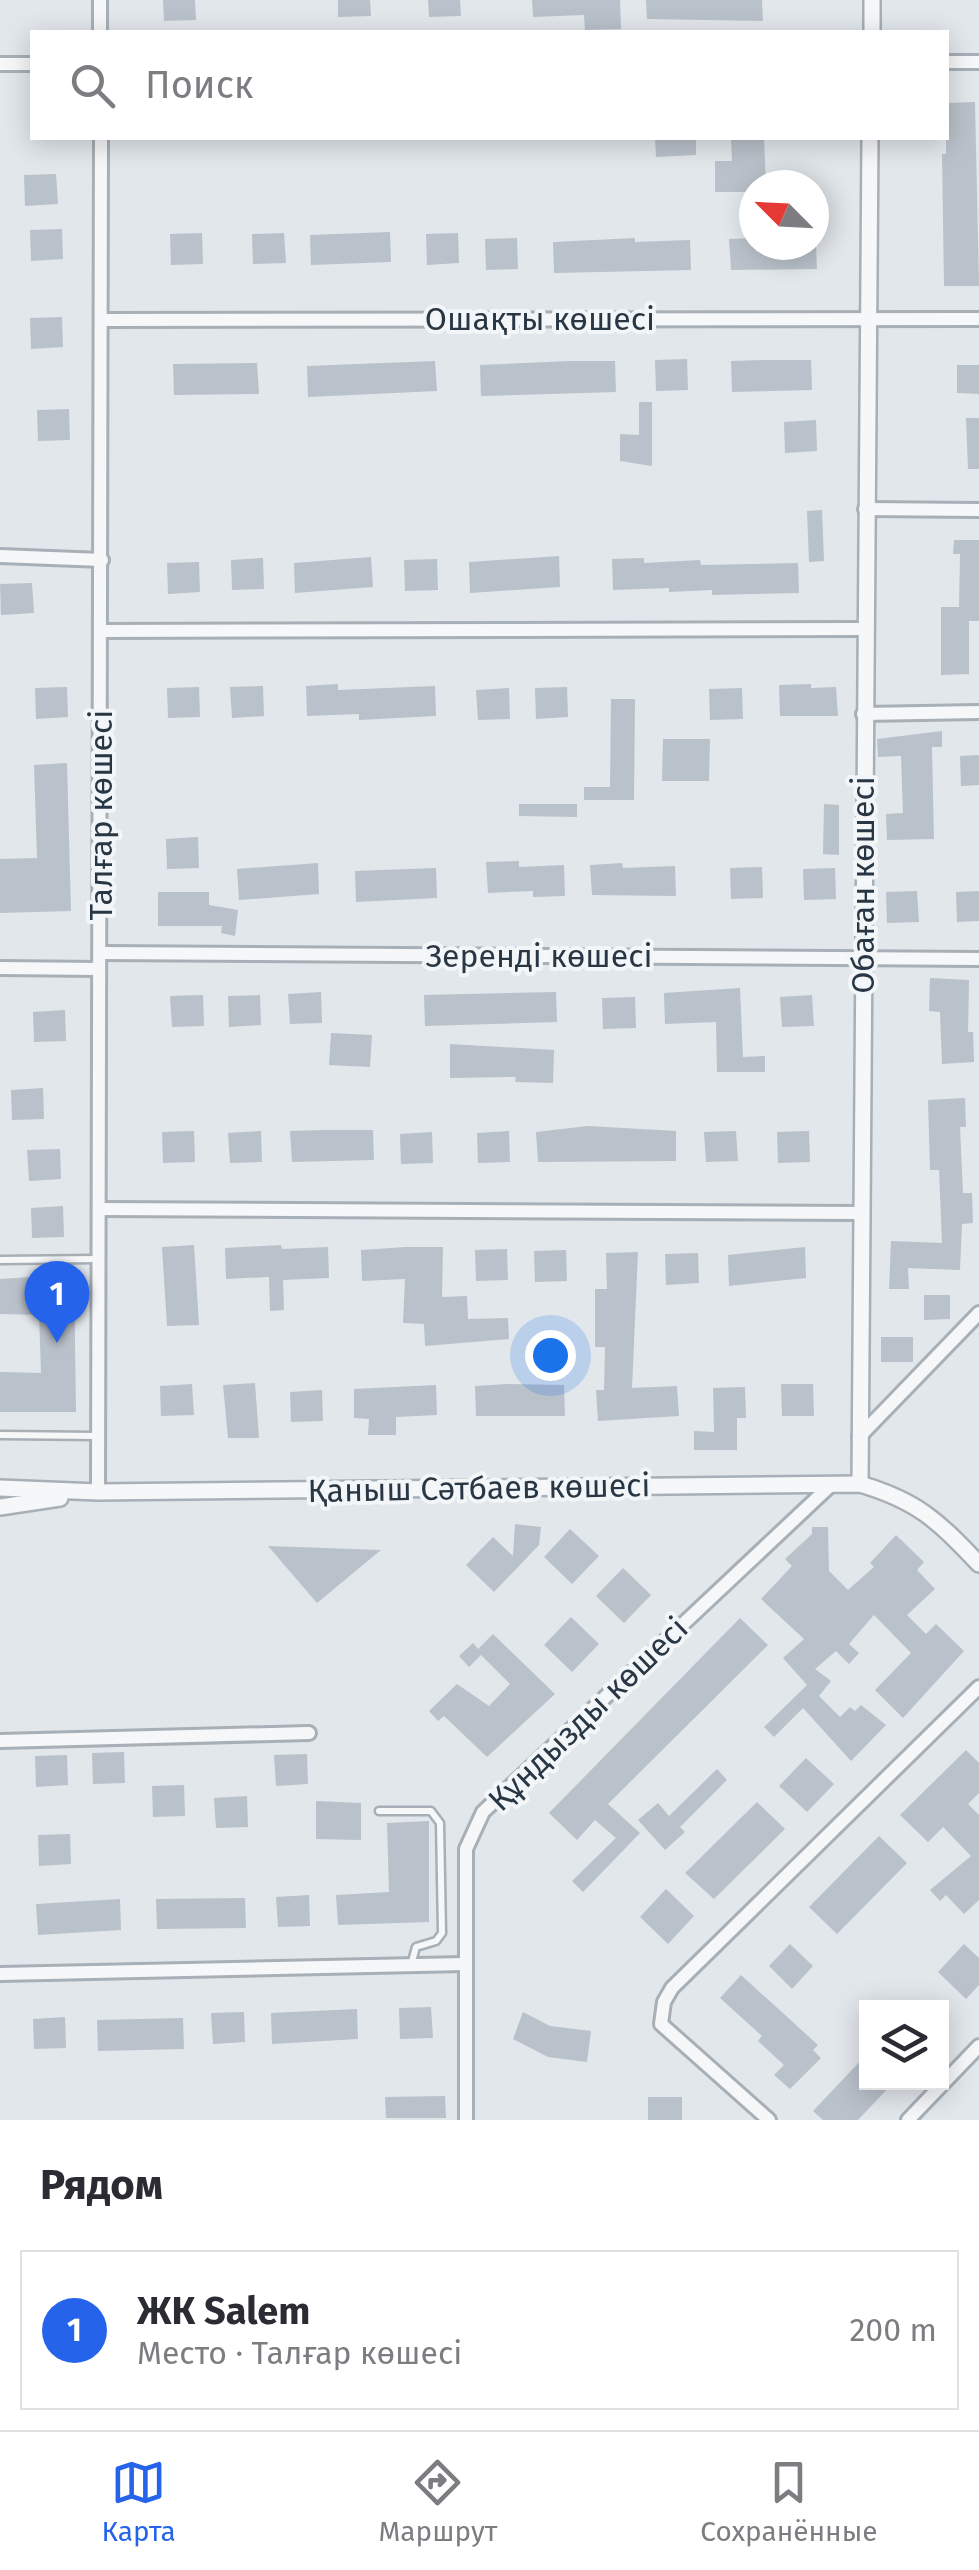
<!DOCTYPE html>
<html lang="ru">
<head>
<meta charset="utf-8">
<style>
	:root { --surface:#fff; --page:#f2f2f3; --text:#2b2b33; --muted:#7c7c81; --line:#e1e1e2; --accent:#2563eb }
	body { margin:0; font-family:"Fira Sans",sans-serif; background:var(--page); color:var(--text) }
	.controls { position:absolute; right:30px; bottom:30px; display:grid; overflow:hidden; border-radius:0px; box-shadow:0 5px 25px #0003 }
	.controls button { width:90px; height:90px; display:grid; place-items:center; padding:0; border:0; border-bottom:2px solid var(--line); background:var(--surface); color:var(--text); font:50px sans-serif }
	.compass { position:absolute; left:739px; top:170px; width:90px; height:90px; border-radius:50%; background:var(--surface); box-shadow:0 5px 25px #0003; rotate:294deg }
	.you { position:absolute; left:550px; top:1355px; width:35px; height:35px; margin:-25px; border:8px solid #fff; border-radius:50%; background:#1a73e8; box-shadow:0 0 0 15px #1a73e833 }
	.badge { display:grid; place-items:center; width:65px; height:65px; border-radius:50%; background:var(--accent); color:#fff; font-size:32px; font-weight:700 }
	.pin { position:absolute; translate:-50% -82px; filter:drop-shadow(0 2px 5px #0008) }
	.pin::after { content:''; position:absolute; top:52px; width:35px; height:30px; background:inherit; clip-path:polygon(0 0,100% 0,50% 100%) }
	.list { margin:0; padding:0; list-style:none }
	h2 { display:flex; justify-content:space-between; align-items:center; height:130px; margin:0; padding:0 40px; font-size:42px }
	h2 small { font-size:32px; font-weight:400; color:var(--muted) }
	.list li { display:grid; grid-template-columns:65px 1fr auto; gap:30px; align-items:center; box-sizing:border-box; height:160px; margin:0 20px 20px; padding:0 20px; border:2px solid var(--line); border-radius:0px }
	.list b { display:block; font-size:38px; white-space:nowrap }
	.list p { margin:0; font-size:32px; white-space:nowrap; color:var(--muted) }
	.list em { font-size:32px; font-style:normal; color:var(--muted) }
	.icon { flex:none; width:55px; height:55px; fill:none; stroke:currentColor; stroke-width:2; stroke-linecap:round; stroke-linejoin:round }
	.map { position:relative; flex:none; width:979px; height:2120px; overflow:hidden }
	.search { position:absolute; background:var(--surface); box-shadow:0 5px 25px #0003; left:30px; right:30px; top:30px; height:110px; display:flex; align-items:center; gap:25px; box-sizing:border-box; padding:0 35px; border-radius:0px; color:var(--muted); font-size:38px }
	.sheet { height:310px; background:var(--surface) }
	nav { display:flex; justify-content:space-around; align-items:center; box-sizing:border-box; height:140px; border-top:2px solid var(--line); background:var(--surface); font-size:28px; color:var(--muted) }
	nav a { display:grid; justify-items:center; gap:5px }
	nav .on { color:var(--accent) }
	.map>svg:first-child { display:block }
	.building { fill:#b9c1ca }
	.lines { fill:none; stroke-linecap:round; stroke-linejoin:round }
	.service-casing { stroke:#a7afb7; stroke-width:11 }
	.minor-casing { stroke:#a7afb7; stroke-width:18 }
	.tertiary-casing { stroke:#a7afb7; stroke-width:20 }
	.service { stroke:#f6f7f9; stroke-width:6 }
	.minor { stroke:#f6f7f9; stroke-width:12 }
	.tertiary { stroke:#f6f7f9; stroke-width:15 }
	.labels { text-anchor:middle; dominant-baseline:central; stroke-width:8; stroke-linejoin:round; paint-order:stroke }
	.street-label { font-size:32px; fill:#293745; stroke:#f2f6f9 }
</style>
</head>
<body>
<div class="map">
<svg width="979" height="2120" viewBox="0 0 979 2120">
	<rect width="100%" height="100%" fill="#e2e7ec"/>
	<g class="building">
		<path d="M163,0h32l1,20 -32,1z"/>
		<path d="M338,0h32l1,16 -33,1z"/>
		<path d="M428,0h32l1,16 -32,1z"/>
		<path d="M532,0h88l1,29 -36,1 -1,-15 -51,2z"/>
		<path d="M646,0h116l1,21 -116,-2z"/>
		<path d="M975,102l4,184h-35l-2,-132h4v-51z"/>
		<path d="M655,138h41v17l-40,2z"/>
		<path d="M731,138h33l2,47h-12v7h-39v-31h17z"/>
		<path d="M56,174l2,30 -33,2 -1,-31z"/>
		<path d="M62,229l1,30 -32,2 -1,-31z"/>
		<path d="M390,232l1,30 -80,3 -1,-30z"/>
		<path d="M202,233l1,31 -32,1 -1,-31z"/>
		<path d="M284,233l2,30 -33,1 -1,-30z"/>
		<path d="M458,233l1,30 -32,2 -1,-31z"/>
		<path d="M517,238l1,31 -32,1 -1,-31z"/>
		<path d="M635,238v4l55,-2 1,30 -137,3 -1,-31z"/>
		<path d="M754,238v7h62l1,24 -86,1 -2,-31z"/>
		<path d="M62,317l1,30 -32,2 -1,-31z"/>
		<path d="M687,359l1,31 -32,1 -1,-31z"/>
		<path d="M763,360h48l1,30 -80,2 -1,-31z"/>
		<path d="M435,361l2,30 -129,6 -1,-31z"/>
		<path d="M568,361h47l1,31 -135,4 -1,-31z"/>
		<path d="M257,363l2,31 -85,1 -1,-31z"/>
		<path d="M957,365h22v29l-22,-1z"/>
		<path d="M639,402h13v64l-32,-5v-27l19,1z"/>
		<path d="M69,409l1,31 -32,1 -1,-31z"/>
		<path d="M966,418h13v51h-11z"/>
		<path d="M816,420l1,31 -32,2 -1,-31z"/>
		<path d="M822,510l2,51 -15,1 -2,-51z"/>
		<path d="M954,540h25v81h-10v53l-28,1v-68h18l1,-53h-7z"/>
		<path d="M559,556l1,31 -90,6 -1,-31z"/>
		<path d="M371,557l2,30 -78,6 -1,-30z"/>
		<path d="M263,558l1,31 -32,1 -1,-30z"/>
		<path d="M644,558v5l56,-3 1,5 97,-2 1,30 -87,2v-5l-43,2v-4l-56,2 -1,-31z"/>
		<path d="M437,559l1,31 -33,1 -1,-31z"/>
		<path d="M199,562l1,30 -32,2 -1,-31z"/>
		<path d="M32,583l2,30 -33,2 -1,-31z"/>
		<path d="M338,684v6l97,-4 1,30 -77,4v-6l-52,2 -1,-30z"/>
		<path d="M811,684v4l25,-1 2,29h-58l-1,-31z"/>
		<path d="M263,686l1,30 -32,2 -2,-31z"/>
		<path d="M67,687l1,30 -32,2 -1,-31z"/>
		<path d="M199,687l1,30 -32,1 -1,-30z"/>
		<path d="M567,687l1,30 -32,2 -1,-31z"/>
		<path d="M509,688l1,31 -32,1 -2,-30z"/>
		<path d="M742,688l1,31 -33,1 -1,-31z"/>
		<path d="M611,699h24l-1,101h-50v-13h26z"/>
		<path d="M942,731v16h-10l2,92 -47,1 -1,-26 17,-1 -2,-57 -23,1 -1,-18z"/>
		<path d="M663,739h47l-1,42h-47z"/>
		<path d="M979,755v30l-18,1 -1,-30z"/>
		<path d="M67,763l4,148 -71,2v-54l37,-1 -3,-93z"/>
		<path d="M519,804h58v13l-58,-1z"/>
		<path d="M824,804l15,1v50l-16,-1z"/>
		<path d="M198,837l1,31 -32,1 -1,-30z"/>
		<path d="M519,861v6l45,-2 1,31 -32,1v-6l-45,2 -2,-31z"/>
		<path d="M318,863l1,31 -80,6 -2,-31z"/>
		<path d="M622,863l1,5 52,-2 1,30 -84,-1 -2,-30z"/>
		<path d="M762,867l1,31 -32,1 -1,-31z"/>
		<path d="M436,868l1,30 -81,4 -1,-31z"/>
		<path d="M835,868l1,31 -32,1 -1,-31z"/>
		<path d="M917,891l2,31 -32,1 -1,-31z"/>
		<path d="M979,891v30l-22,1 -1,-30z"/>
		<path d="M158,892h51v13l29,5 -3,26 -14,-3 1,-7h-64z"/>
		<path d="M930,978l39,2 -1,52h5l1,30 -32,2 -2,-52 -11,-1z"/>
		<path d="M740,988l3,69 22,-1v16h-48l-1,-50 -51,2 -1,-31z"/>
		<path d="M321,992l1,31 -32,1 -2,-30z"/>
		<path d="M556,992l1,30 -132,4 -1,-31z"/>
		<path d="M203,995l1,31 -32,1 -2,-31z"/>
		<path d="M260,995l1,30 -32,2 -1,-31z"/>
		<path d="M812,995l2,31 -32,1 -2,-30z"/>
		<path d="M635,997l1,31 -33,1 -1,-31z"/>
		<path d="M65,1010l1,31 -32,1 -1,-30z"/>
		<path d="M331,1033l41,2 -2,32 -41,-2z"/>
		<path d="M450,1044l104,6 -1,33 -38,-1 1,-5 -66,1z"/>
		<path d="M43,1088l1,31 -32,1 -1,-30z"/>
		<path d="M965,1098l1,29h-6l3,66h9l1,30 -11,1 -2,46 -52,-2 1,21h-20l2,-48 51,2 -3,-73h-9l-2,-70z"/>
		<path d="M588,1126l88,5v30l-138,1 -2,-30z"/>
		<path d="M323,1130h50l1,30 -82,2 -2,-31z"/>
		<path d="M194,1131l1,31 -32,1 -1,-31z"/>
		<path d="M261,1131l1,31 -32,1 -2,-30z"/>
		<path d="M509,1131l1,31 -32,1 -1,-30z"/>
		<path d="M736,1131l2,30 -32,1 -2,-30z"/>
		<path d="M809,1131l1,31 -32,1 -1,-31z"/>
		<path d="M432,1132l1,31 -32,1 -1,-30z"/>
		<path d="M60,1149l1,30 -32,2 -2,-31z"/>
		<path d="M63,1206l1,31 -32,1 -1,-30z"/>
		<path d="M194,1245l5,80 -32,1 -5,-79z"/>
		<path d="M281,1245l1,4 46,-2 1,31 -46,2 1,30 -14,1 -1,-34 -43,2 -1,-31z"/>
		<path d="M406,1247h37l-1,50 25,-1 1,23 40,-1 1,21 -84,7 -1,-22 -21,-1 2,-44 -43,2 -1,-31z"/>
		<path d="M805,1247l1,31 -77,8 -1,-31z"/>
		<path d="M507,1249l1,31 -32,1 -1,-31z"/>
		<path d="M566,1250l1,31 -32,1 -1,-31z"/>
		<path d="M638,1252l-6,136 45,-2 2,30 -81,5 -2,-31h8l1,-43h-10v-58h12l-1,-36z"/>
		<path d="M698,1253l1,30 -33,2 -1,-31z"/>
		<path d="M74,1274l2,138h-76v-40l41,1 -2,-58 -39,-1v-35z"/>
		<path d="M924,1295h26v24l-26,1z"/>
		<rect x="881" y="1337" width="32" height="25"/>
		<path d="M255,1383l4,55h-31l-5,-53z"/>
		<path d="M192,1384l2,31 -33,1 -1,-30z"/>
		<path d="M507,1384l57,1 1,31h-89l-1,-30z"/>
		<path d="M781,1384h32l1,32h-32z"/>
		<path d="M436,1385l1,30 -41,2v18h-28l1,-16 -15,-1v-29z"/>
		<path d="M745,1387l1,31h-9v32h-43v-19l20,1 -1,-44z"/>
		<path d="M322,1390l1,31 -32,1 -1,-30z"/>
		<path d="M515,1524l26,3 -2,18 -45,47 -28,-27 27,-28 20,19z"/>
		<path d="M812,1527h16l1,44 19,19 26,-23 -4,-4 26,-28 28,27 -7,8 18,19 -28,26 19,19 10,-10 28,27 -61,67 -28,-28 36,-37 -37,-38 -25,29 10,9 -10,11 -13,-13 -21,18 16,12 -12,15 21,21 10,-10 5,4 6,-6 25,20 -35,36 -48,-53 -29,29 -10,-10 43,-42 -24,-27 21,-19 -43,-40 31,-33 -7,-7 27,-25z"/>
		<path d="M570,1529l29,27 -27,28 -28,-27z"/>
		<path d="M268,1546l113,4 -64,53z"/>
		<path d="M623,1568l28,27 -27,28 -28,-27z"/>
		<path d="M571,1617l28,27 -27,28 -28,-27z"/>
		<path d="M740,1618l28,27 -160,159 32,29 -57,59 -11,-11 44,-43 -21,-18 -18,20 -28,-27z"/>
		<path d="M493,1634l62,60 -68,63 -43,-41 -6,5 -9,-10 28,-27 32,22 21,-22 -29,-29 -12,12 -10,-11 14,-13 5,6z"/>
		<path d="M966,1750l13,13v30l-11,11 11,11v85l-15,14 -18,-19 -6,6 -10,-11 41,-34 -28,-29 -15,15 -28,-27z"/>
		<path d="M124,1752l1,31 -32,1 -1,-31z"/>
		<path d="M307,1754l1,30 -32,2 -2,-31z"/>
		<path d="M67,1755l1,30 -32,2 -1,-31z"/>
		<path d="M806,1758l28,26 -27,28 -28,-26z"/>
		<path d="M717,1769l10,11 -47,47 5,5 -20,18 -27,-30 20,-17 11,13z"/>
		<path d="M184,1785l1,31 -32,1 -1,-31z"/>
		<path d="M247,1796l1,31 -32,1 -2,-30z"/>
		<path d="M316,1801l45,2v37l-45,-1z"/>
		<path d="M757,1802l28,27 -71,70 -29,-26z"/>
		<path d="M429,1821v101l-91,3 -2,-30 53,-3 -2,-69z"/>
		<path d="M70,1834l1,30 -32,2 -1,-31z"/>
		<path d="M879,1836l28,27 -70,71 -28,-27z"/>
		<path d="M666,1889l28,27 -26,28 -28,-27z"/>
		<path d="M309,1895l1,31 -32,1 -2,-30z"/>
		<path d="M245,1898l1,30 -89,1 -1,-30z"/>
		<path d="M120,1899l1,31 -83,5 -2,-31z"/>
		<path d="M790,1944l23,22 -21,23 -23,-23z"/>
		<path d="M964,1944l15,14v27l-13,14 -28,-27z"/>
		<path d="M741,1975l77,70 -5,5 8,8 -31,31 -16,-14 10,-10 -26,-24 4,-5 -42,-38z"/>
		<path d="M431,2007l2,31 -33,1 -1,-31z"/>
		<path d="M357,2009l1,30 -86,5 -1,-31z"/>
		<path d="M244,2012l1,30 -32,2 -2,-31z"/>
		<path d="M523,2012l27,14 41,5 -4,31 -39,-5 -35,-18z"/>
		<path d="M65,2017l1,31 -32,1 -1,-30z"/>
		<path d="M183,2018l1,31 -86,2 -1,-31z"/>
		<path d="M866,2055v27h28l-36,38h-35l-10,-9z"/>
		<path d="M445,2096l1,22h-60l-1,-21z"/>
		<rect x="648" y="2097" width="34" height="23"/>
	</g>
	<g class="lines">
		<g class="service-casing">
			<g id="service">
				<path d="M0,1260l98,-1"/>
				<path d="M0,1435l97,1"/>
				<path d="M379,1811h52l9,12 2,110 -6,8 -20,6 -5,18"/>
			</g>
		</g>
		<g class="minor-casing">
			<g id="minor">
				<path d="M100,0v32"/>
				<path d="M946,62h33"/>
				<path d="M0,64h32"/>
				<path d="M101,320l878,-1"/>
				<path d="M865,509l114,1"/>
				<path d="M0,556l102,4"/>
				<path d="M102,631l761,-2"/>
				<path d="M863,714l116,-2"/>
				<path d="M100,953l879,6"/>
				<path d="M0,968l99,1"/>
				<path d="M99,1209l761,4"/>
				<path d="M859,1437l120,-124"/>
				<path d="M98,1492l3,-1354"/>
				<path d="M0,1741l309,-8"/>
				<path d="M0,1974l465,-10"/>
				<path d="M466,2120v-271l17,-37 349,-328"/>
				<path d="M769,2120l-108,-96 3,-22 8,-14 307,-301"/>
				<path d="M908,2120l71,-74"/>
			</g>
		</g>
		<g class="tertiary-casing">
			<g id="tertiary">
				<path d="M872,32v-32"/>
				<path d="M860,1484l10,-1346"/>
				<path d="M0,1488l98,4 762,-8c58,17 78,37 119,80"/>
				<path d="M0,1507l60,-9"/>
			</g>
		</g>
		<use href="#service" class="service"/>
		<use href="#minor" class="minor"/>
		<use href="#tertiary" class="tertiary"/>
	</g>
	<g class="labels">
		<g class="street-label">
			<text x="540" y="319">Ошақты көшесі</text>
			<text transform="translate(101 815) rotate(-90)">Талғар көшесі</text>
			<text transform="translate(863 885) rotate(-90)">Обаған көшесі</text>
			<text x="539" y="956">Зеренді көшесі</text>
			<text transform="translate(479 1488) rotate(-1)">Қаныш Сәтбаев көшесі</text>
			<text transform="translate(588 1714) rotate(-44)">Құндызды көшесі</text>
		</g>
	</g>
</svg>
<div class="controls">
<button><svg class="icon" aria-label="layers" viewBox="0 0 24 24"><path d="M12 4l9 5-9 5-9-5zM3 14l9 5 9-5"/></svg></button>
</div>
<svg class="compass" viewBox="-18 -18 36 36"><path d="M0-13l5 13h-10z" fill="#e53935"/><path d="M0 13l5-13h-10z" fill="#7c7c81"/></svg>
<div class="you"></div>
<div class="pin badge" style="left:57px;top:1343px">1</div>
<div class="search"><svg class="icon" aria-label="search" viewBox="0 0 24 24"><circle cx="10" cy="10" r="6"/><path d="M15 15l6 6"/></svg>Поиск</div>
</div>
<section class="sheet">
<h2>Рядом<small></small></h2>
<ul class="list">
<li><span class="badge">1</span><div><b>ЖК Salem</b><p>Место · Талғар көшесі</p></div><em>200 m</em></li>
</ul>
</section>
<nav>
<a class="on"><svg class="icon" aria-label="map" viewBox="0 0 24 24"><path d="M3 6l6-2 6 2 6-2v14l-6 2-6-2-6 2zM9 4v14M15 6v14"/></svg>Карта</a>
<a><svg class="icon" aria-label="directions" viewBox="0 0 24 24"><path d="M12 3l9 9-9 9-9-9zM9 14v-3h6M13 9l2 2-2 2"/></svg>Маршрут</a>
<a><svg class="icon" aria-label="saved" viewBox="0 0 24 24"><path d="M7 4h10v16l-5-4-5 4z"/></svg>Сохранённые</a>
</nav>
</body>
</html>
